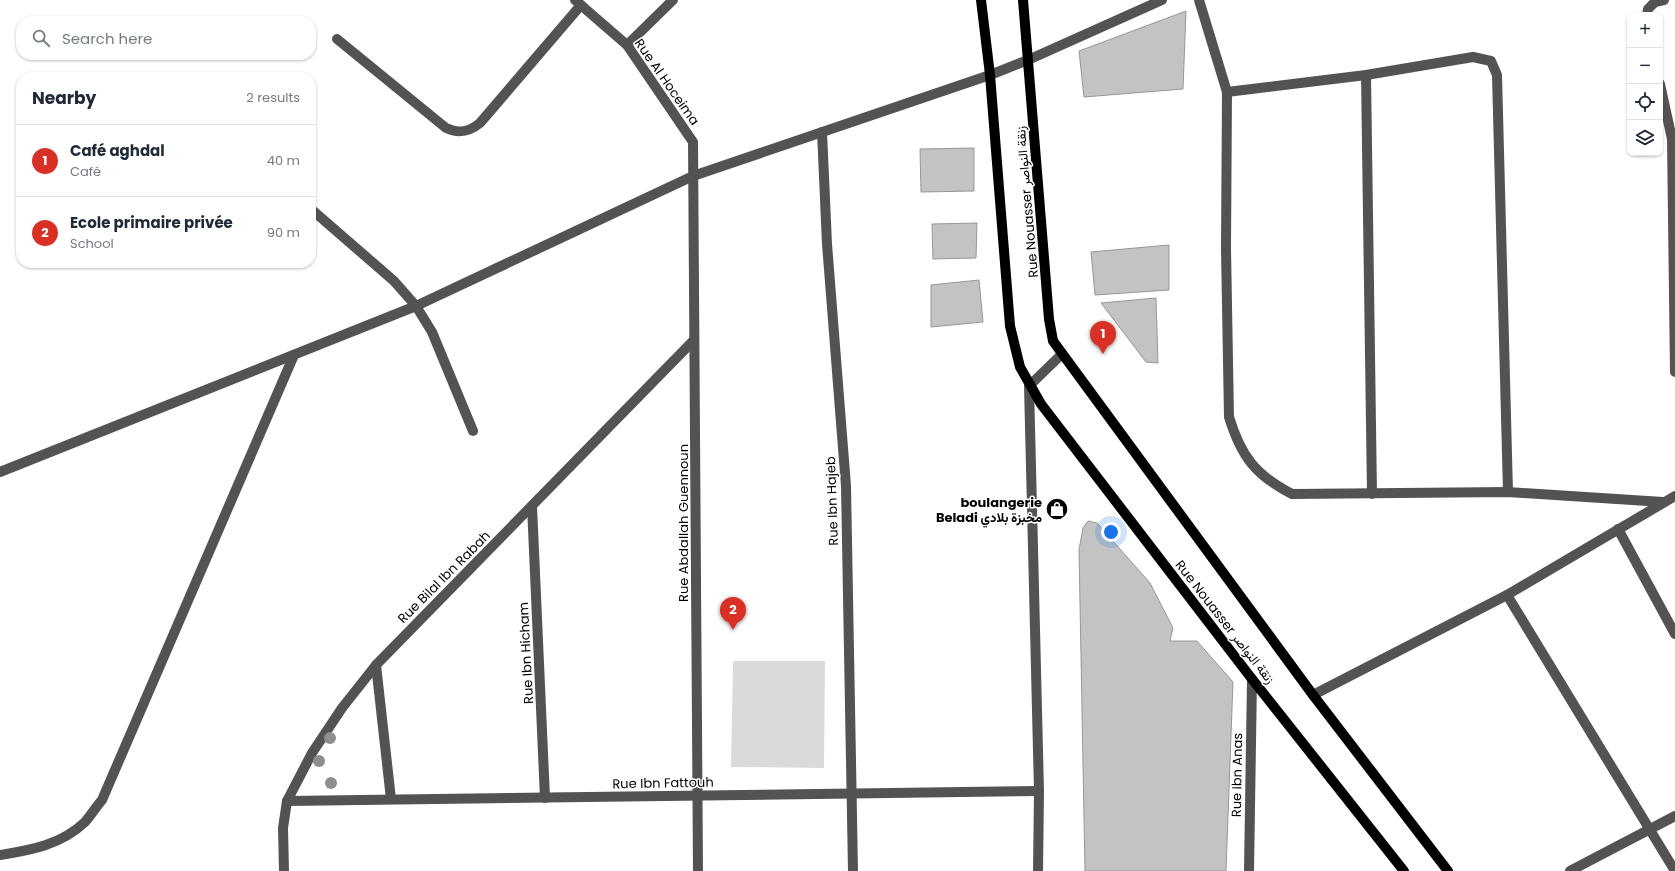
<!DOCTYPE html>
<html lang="en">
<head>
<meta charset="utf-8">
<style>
	:root { --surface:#fff; --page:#f6f6f7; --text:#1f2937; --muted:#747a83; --line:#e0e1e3; --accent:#d93025 }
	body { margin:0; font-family:Poppins,Vazirmatn,sans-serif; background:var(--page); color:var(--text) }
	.controls { position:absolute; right:12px; top:12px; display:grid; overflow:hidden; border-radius:8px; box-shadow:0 1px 3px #0004 }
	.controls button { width:36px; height:36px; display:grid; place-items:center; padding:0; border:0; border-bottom:1px solid var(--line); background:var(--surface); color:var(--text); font:20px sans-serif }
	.you { position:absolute; left:1111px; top:532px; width:14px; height:14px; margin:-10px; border:3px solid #fff; border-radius:50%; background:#1a73e8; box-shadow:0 0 0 6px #1a73e833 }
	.badge { display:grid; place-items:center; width:26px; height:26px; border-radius:50%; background:var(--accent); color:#fff; font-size:13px; font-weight:700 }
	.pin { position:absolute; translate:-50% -33px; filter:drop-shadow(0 1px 2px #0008) }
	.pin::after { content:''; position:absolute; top:21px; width:14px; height:12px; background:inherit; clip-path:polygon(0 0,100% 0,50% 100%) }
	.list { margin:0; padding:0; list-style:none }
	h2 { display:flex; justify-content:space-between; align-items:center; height:52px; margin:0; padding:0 16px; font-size:17px }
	h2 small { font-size:13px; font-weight:400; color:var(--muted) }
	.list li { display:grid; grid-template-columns:26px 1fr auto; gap:12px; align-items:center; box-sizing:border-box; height:72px; padding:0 16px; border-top:1px solid var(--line) }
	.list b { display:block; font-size:15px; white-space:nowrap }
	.list p { margin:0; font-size:13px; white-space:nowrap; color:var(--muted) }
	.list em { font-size:13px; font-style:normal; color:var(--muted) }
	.icon { flex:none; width:22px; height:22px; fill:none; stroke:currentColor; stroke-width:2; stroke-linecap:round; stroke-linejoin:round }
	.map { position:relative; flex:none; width:1675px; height:871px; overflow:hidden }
	.search { position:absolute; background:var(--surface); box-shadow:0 1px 3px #0004; left:16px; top:16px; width:300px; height:44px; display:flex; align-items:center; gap:10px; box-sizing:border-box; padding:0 14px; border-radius:16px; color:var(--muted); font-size:15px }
	.panel { position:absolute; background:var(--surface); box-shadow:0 1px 3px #0004; left:16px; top:72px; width:300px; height:196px; border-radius:16px }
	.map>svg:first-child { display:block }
	.green { fill:#dadada }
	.building { fill:#c3c3c3; stroke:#979797 }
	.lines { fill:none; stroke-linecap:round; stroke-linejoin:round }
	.minor { stroke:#535353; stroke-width:10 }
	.major { stroke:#000; stroke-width:10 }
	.tree { fill:#8e8e8e }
	.labels { text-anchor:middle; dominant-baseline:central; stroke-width:3; stroke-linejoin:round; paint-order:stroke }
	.street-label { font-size:13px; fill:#000; stroke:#fff }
	.poi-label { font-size:13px; font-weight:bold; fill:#000; stroke:#fff; text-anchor:end }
</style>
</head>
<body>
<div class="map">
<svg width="1675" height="871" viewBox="0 0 1675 871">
	<rect width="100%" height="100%" fill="#fff"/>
	<path class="green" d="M733,661h92l-1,107 -93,-1z"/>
	<g class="building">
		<path d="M1186,11l-3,78 -99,8 -5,-46z"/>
		<path d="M974,148v43l-53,1 -1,-43z"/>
		<path d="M977,223l-1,35 -43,1 -1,-35z"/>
		<path d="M1169,245v45l-74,5 -4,-43z"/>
		<path d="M979,280l4,42 -52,5v-42z"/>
		<path d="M1156,298l2,65 -12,-1 -45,-59z"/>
		<path d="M1088,521l9,2 53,60 23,45 -3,13h27l36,41 -7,189h-141l-6,-321 4,-22z"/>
	</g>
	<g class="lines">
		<g class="minor">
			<path d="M575,0l52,45 66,97 5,729"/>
			<path d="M1199,0l28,92 -1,157 3,168c12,39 26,58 63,77l216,-2 155,10"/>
			<path d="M1647,15l1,-6 7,-7 9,-2"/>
			<path d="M337,39l109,89c13,6 23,4 34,-5l101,-118"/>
			<path d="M627,45l46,-45"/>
			<path d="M1366,75l6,419"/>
			<path d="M1660,84l12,55 3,233"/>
			<path d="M1227,92l139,-17 107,-18 18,4 6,14 11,417"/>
			<path d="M822,132l5,112 19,242 7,385"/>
			<path d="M311,209l83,72 22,25 16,26 41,99"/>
			<path d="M0,472l416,-166 277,-130 297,-101 38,-15 134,-60"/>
			<path d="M532,506l13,292"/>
			<path d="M1618,529l57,105"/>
			<path d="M1507,595l168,276"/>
			<path d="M376,665l15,134"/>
			<path d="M1313,695l194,-100 168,-99"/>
			<path d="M287,801l752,-10"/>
			<path d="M0,855c31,-5 61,-10 85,-33 6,-7 11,-15 17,-22l192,-445"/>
			<path d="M284,871l-1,-43 4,-27 25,-48 30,-45 34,-43 318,-325"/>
			<path d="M1038,871l1,-80 -10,-405 33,-32"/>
			<path d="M1249,871l3,-192"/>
			<path d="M1570,871l105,-55"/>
		</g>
		<g class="major">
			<path d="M981,0l9,75 20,251 10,41 21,37 211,275 152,192"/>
			<path d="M1023,0l26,319 4,22 260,354 135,176"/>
		</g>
	</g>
	<g class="tree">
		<circle cx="330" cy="738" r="6"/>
		<circle cx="319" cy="761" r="6"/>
		<circle cx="331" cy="783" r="6"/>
	</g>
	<defs>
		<g id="shop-disc" transform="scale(1.15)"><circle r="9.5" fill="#000" stroke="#fff"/><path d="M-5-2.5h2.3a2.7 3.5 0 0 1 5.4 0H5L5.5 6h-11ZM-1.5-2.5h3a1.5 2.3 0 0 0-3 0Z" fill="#fff"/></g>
	</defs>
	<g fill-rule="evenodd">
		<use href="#shop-disc" x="1057" y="509"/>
	</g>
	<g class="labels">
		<g class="street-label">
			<text transform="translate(667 82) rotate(55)">Rue Al Hoceima</text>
			<text transform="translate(1027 202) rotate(-95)">Rue Nouasser زنقة النواصر</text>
			<text transform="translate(832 501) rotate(-92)">Rue Ibn Hajeb</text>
			<text transform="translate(683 523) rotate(-90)">Rue Abdallah Guennoun</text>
			<text transform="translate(444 577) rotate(-45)">Rue Bilal Ibn Rabah</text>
			<text transform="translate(1225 622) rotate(52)">Rue Nouasser زنقة النواصر</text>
			<text transform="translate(526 653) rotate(-93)">Rue Ibn Hicham</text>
			<text transform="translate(1237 775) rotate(-89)">Rue Ibn Anas</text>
			<text transform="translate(663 783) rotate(-1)">Rue Ibn Fattouh</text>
		</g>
		<g class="poi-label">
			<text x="1042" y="502">boulangerie<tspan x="1042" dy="15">Beladi مخبزة بلادي</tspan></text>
		</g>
	</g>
</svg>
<div class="controls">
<button>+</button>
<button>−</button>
<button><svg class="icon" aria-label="locate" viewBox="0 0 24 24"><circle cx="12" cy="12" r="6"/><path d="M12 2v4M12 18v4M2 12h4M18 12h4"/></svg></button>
<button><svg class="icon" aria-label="layers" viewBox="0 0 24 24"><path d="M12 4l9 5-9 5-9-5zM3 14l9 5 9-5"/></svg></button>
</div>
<div class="you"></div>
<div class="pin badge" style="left:1103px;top:354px">1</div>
<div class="pin badge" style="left:733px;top:630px">2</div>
<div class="search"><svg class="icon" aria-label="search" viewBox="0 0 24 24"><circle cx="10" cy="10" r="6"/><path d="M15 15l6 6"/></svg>Search here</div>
<section class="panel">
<h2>Nearby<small>2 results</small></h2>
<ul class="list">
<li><span class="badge">1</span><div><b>Café aghdal</b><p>Café</p></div><em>40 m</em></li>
<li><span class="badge">2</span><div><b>Ecole primaire privée</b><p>School</p></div><em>90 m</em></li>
</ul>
</section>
</div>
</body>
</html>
